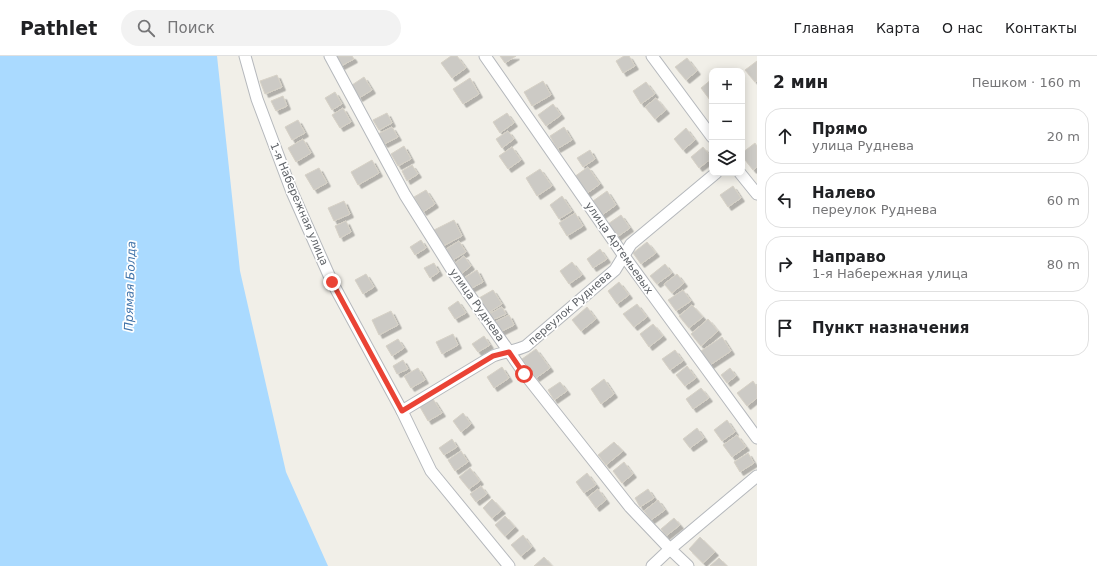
<!DOCTYPE html>
<html lang="ru">
<head>
<meta charset="utf-8">
<style>
	:root { --surface:#fff; --page:#f2f2f2; --text:#202124; --muted:#757577; --line:#e0e0e0 }
	body { margin:0; font-family:"DejaVu Sans",sans-serif; background:var(--page); color:var(--text) }
	.controls { position:absolute; right:12px; top:12px; display:grid; overflow:hidden; border-radius:8px; box-shadow:0 2px 10px #0003 }
	.controls button { width:36px; height:36px; display:grid; place-items:center; padding:0; border:0; border-bottom:1px solid var(--line); background:var(--surface); color:var(--text); font:20px sans-serif }
	.stop { position:absolute; width:12px; height:12px; margin:-9px; border:3px solid #ea4335; border-radius:50%; background:#fff }
	.stop.end { background:#ea4335; border-color:#fff; box-shadow:0 1px 4px #0008 }
	.list { margin:0; padding:0; list-style:none }
	h2 { display:flex; justify-content:space-between; align-items:center; height:52px; margin:0; padding:0 16px; font-size:17px }
	h2 small { font-size:13px; font-weight:400; color:var(--muted) }
	.list li { display:grid; grid-template-columns:26px 1fr auto; gap:12px; align-items:center; box-sizing:border-box; height:56px; margin:0 8px 8px; padding:0 8px; border:1px solid var(--line); border-radius:16px }
	.list b { display:block; font-size:15px; white-space:nowrap }
	.list p { margin:0; font-size:13px; white-space:nowrap; color:var(--muted) }
	.list em { font-size:13px; font-style:normal; color:var(--muted) }
	.icon { flex:none; width:22px; height:22px; fill:none; stroke:currentColor; stroke-width:2; stroke-linecap:round; stroke-linejoin:round }
	.map { position:relative; flex:none; width:757px; height:510px; overflow:hidden }
	header { display:flex; align-items:center; gap:24px; box-sizing:border-box; height:56px; padding:0 20px; background:var(--surface); border-bottom:1px solid var(--line) }
	header strong { font-size:19px }
	nav { display:flex; gap:22px; margin-inline-start:auto; font-size:14px }
	.search { width:280px; height:36px; background:var(--page); display:flex; align-items:center; gap:10px; box-sizing:border-box; padding:0 14px; border-radius:22px; color:var(--muted); font-size:15px }
	main { display:flex }
	aside { flex:1; background:var(--surface) }
	.map>svg:first-child { display:block }
	.water { fill:#aadaff }
	.building { fill:#cccac5; stroke:#d6d1c6; filter:url(#shadow) }
	.lines { fill:none; stroke-linecap:round; stroke-linejoin:round }
	.minor-casing { stroke:#b5b8bc; stroke-width:13 }
	.minor { stroke:#fff; stroke-width:11 }
	.route { stroke:#ea4335; stroke-width:5 }
	.labels { text-anchor:middle; dominant-baseline:central; stroke-width:3.5; stroke-linejoin:round; paint-order:stroke }
	.street-label { font-size:11px; fill:#5f6368; stroke:#fff }
	.water-label { font-size:12px; font-style:italic; fill:#4174aa; stroke:#fff }
</style>
</head>
<body>
<header>
<strong>Pathlet</strong>
<div class="search"><svg class="icon" aria-label="search" viewBox="0 0 24 24"><circle cx="10" cy="10" r="6"/><path d="M15 15l6 6"/></svg>Поиск</div>
<nav><a>Главная</a><a>Карта</a><a>О нас</a><a>Контакты</a></nav>
</header>
<main>
<div class="map">
<svg width="757" height="510" viewBox="0 0 757 510">
	<defs>
		<filter id="shadow"><feDropShadow dx="3.5" dy="3.5" stdDeviation="0" flood-color="#0004"/></filter>
	</defs>
	<rect width="100%" height="100%" fill="#f1efe8"/>
	<path class="water" d="M0,0h217l23,215 46,201 42,94h-328z"/>
	<g class="building">
		<path d="M335,0h17l2,3 -13,7z"/>
		<path d="M451,0h6l9,12 -14,10 -11,-15z"/>
		<path d="M500,0h16l-11,7z"/>
		<path d="M624,0h5l6,10 -12,7 -7,-12z"/>
		<path d="M687,2l10,13 -11,9 -11,-13z"/>
		<path d="M757,5v20l-2,1 -10,-12z"/>
		<path d="M277,19l5,12 -17,7 -5,-13z"/>
		<path d="M364,21l8,13 -13,8 -7,-13z"/>
		<path d="M470,22l9,16 -16,10 -10,-15z"/>
		<path d="M712,23v19l-2,2 -9,-12z"/>
		<path d="M543,25l8,14 -19,11 -8,-14z"/>
		<path d="M646,26l9,12 -14,10 -8,-13z"/>
		<path d="M335,36l7,12 -10,6 -7,-12z"/>
		<path d="M283,40l4,10 -11,5 -5,-10z"/>
		<path d="M656,42l10,12 -11,9 -10,-12z"/>
		<path d="M553,48l8,11 -15,11 -8,-11z"/>
		<path d="M343,52l8,14 -11,6 -8,-13z"/>
		<path d="M387,57l5,10 -13,7 -6,-10z"/>
		<path d="M507,57l7,10 -14,10 -7,-11z"/>
		<path d="M298,64l7,13 -13,7 -7,-13z"/>
		<path d="M392,71l6,10 -14,7 -6,-10z"/>
		<path d="M564,71l8,13 -15,9 -7,-13z"/>
		<path d="M686,72l9,12 -12,10 -9,-11z"/>
		<path d="M508,75l6,8 -12,9 -6,-9z"/>
		<path d="M303,83l8,14 -15,9 -8,-14z"/>
		<path d="M755,87l2,3v21l-4,3 -11,-14v-3z"/>
		<path d="M404,90l7,13 -13,7 -7,-12z"/>
		<path d="M512,91l9,13 -13,9 -9,-13z"/>
		<path d="M703,91l9,11 -13,10 -8,-11z"/>
		<path d="M590,94l5,9 -12,8 -6,-9z"/>
		<path d="M372,104l7,13 -21,12 -7,-13z"/>
		<path d="M412,109l6,9 -11,7 -5,-10z"/>
		<path d="M588,111l12,17 -14,10 -12,-17z"/>
		<path d="M319,112l8,15 -13,7 -9,-15z"/>
		<path d="M540,113l12,17 -15,10 -11,-18z"/>
		<path d="M733,130l8,12 -13,9 -8,-12z"/>
		<path d="M426,134l9,14 -12,8 -9,-15z"/>
		<path d="M607,135l9,14 -14,10 -9,-14z"/>
		<path d="M562,140l10,15 -13,8 -9,-14z"/>
		<path d="M344,145l6,13 -16,7 -6,-13z"/>
		<path d="M575,157l8,13 -16,10 -8,-13z"/>
		<path d="M621,159l9,13 -13,9 -9,-13z"/>
		<path d="M454,164l8,16 -19,10 -9,-16z"/>
		<path d="M346,165l5,11 -11,6 -5,-12z"/>
		<path d="M421,184l5,8 -11,7 -5,-8z"/>
		<path d="M459,185l7,11 -13,8 -7,-11z"/>
		<path d="M647,186l9,11 -15,11 -8,-11z"/>
		<path d="M600,193l7,10 -14,9 -6,-9z"/>
		<path d="M464,200l7,10 -10,8 -7,-10z"/>
		<path d="M572,206l10,13 -13,9 -9,-13z"/>
		<path d="M434,207l5,9 -9,6 -6,-10z"/>
		<path d="M665,208l7,9 -15,11 -7,-8z"/>
		<path d="M477,214l6,12 -13,7 -6,-11z"/>
		<path d="M366,218l8,13 -11,7 -8,-14z"/>
		<path d="M677,218l7,9 -12,10 -8,-9z"/>
		<path d="M619,226l10,13 -12,9 -9,-13z"/>
		<path d="M493,234l9,14 -14,9 -9,-15z"/>
		<path d="M683,234l8,11 -15,10 -8,-11z"/>
		<path d="M458,245l8,12 -11,6 -7,-11z"/>
		<path d="M637,248l10,13 -13,10 -11,-13z"/>
		<path d="M692,249l11,12 -14,11 -10,-12z"/>
		<path d="M502,251l4,7 -14,6 -3,-6z"/>
		<path d="M587,251l9,12 -15,12 -9,-11z"/>
		<path d="M391,255l7,14 -19,10 -7,-15z"/>
		<path d="M509,259l5,10 -16,8 -5,-10z"/>
		<path d="M708,263l10,12 -17,15 -10,-12z"/>
		<path d="M653,268l10,12 -14,11 -9,-13z"/>
		<path d="M453,278l5,11 -16,9 -6,-12z"/>
		<path d="M484,280l6,9 -12,7 -6,-8z"/>
		<path d="M722,281l9,14 -21,14 -9,-14z"/>
		<path d="M398,283l6,9 -12,8 -6,-10z"/>
		<path d="M536,293l14,19 -14,10 -14,-19z"/>
		<path d="M675,294l8,11 -13,9 -8,-11z"/>
		<path d="M403,304l5,9 -11,5 -4,-8z"/>
		<path d="M687,310l9,12 -11,8 -9,-11z"/>
		<path d="M502,311l7,11 -15,10 -7,-11z"/>
		<path d="M418,312l7,12 -14,8 -7,-12z"/>
		<path d="M730,312l6,8 -9,7 -6,-8z"/>
		<path d="M604,323l10,15 -13,10 -10,-15z"/>
		<path d="M753,325l4,6v11l-10,8 -10,-13z"/>
		<path d="M560,326l7,9 -13,9 -6,-10z"/>
		<path d="M701,332l8,10 -16,11 -7,-10z"/>
		<path d="M433,343l9,14 -14,8 -8,-14z"/>
		<path d="M463,357l8,11 -10,8 -8,-11z"/>
		<path d="M727,364l8,12 -13,9 -8,-11z"/>
		<path d="M697,372l7,10 -14,10 -7,-9z"/>
		<path d="M737,379l9,12 -14,10 -9,-12z"/>
		<path d="M452,383l5,8 -13,8 -5,-7z"/>
		<path d="M614,386l9,9 -17,14 -8,-10z"/>
		<path d="M461,395l7,11 -13,9 -7,-11z"/>
		<path d="M748,397l6,10 -14,9 -6,-10z"/>
		<path d="M624,406l9,12 -11,9 -9,-12z"/>
		<path d="M470,412l10,13 -11,8 -10,-12z"/>
		<path d="M587,417l9,12 -12,8 -8,-11z"/>
		<path d="M481,430l6,8 -11,8 -6,-8z"/>
		<path d="M598,433l8,11 -10,8 -8,-11z"/>
		<path d="M648,433l6,9 -14,9 -5,-9z"/>
		<path d="M492,443l10,11 -10,8 -9,-10z"/>
		<path d="M658,444l7,10 -14,10 -7,-9z"/>
		<path d="M505,460l10,11 -10,9 -10,-11z"/>
		<path d="M674,462l6,7 -14,11 -5,-7z"/>
		<path d="M523,479l9,12 -11,9 -10,-11z"/>
		<path d="M700,481l15,15 -12,11 -14,-14z"/>
		<path d="M544,501l8,9h-18z"/>
		<path d="M719,502l8,8h-17z"/>
	</g>
	<g class="lines">
		<g class="minor-casing">
			<g id="minor">
				<path d="M245,0l12,43 35,93 40,90 70,129 29,60 78,95"/>
				<path d="M330,0l75,139 49,78 70,100 106,134 40,42 18,17"/>
				<path d="M485,0l139,200 133,182"/>
				<path d="M652,0l60,81"/>
				<path d="M740,117l17,21"/>
				<path d="M402,355l91,-55c11,-4 22,-5 33,-10l89,-76 16,-26 85,-71"/>
				<path d="M652,510l18,-17 87,-73"/>
			</g>
		</g>
		<use href="#minor" class="minor"/>
	</g>
	<g class="lines">
		<path class="route" d="M332,226l70,129 91,-55 16,-4 15,22"/>
	</g>
	<g class="labels">
		<g class="street-label">
			<text transform="translate(299 148) rotate(67)">1-я Набережная улица</text>
			<text transform="translate(619 192) rotate(55)">улица Артемьевых</text>
			<text transform="translate(477 249) rotate(55)">улица Руднева</text>
			<text transform="translate(570 252) rotate(-41)">переулок Руднева</text>
		</g>
		<g class="water-label">
			<text transform="translate(130 230) rotate(-88)">Прямая Болда</text>
		</g>
	</g>
</svg>
<div class="controls">
<button>+</button>
<button>−</button>
<button><svg class="icon" aria-label="layers" viewBox="0 0 24 24"><path d="M12 4l9 5-9 5-9-5zM3 14l9 5 9-5"/></svg></button>
</div>
<div class="stop" style="left:524px;top:318px"></div>
<div class="stop end" style="left:332px;top:226px"></div>
</div>
<aside>
<h2>2 мин<small>Пешком · 160 m</small></h2>
<ul class="list">
<li><svg class="icon" aria-label="ahead" viewBox="0 0 24 24"><path d="M12 20V5M6 11l6-6 6 6"/></svg><div><b>Прямо</b><p>улица Руднева</p></div><em>20 m</em></li>
<li><svg class="icon" aria-label="left" viewBox="0 0 24 24"><path d="M17 20v-9H6M10 6l-5 5 5 5"/></svg><div><b>Налево</b><p>переулок Руднева</p></div><em>60 m</em></li>
<li><svg class="icon" aria-label="right" viewBox="0 0 24 24"><path d="M7 20v-9h11M14 6l5 5-5 5"/></svg><div><b>Направо</b><p>1-я Набережная улица</p></div><em>80 m</em></li>
<li><svg class="icon" aria-label="arrive" viewBox="0 0 24 24"><path d="M6 21V4h12l-3 4 3 4H6"/></svg><div><b>Пункт назначения</b></div></li>
</ul>
</aside>
</main>
</body>
</html>
